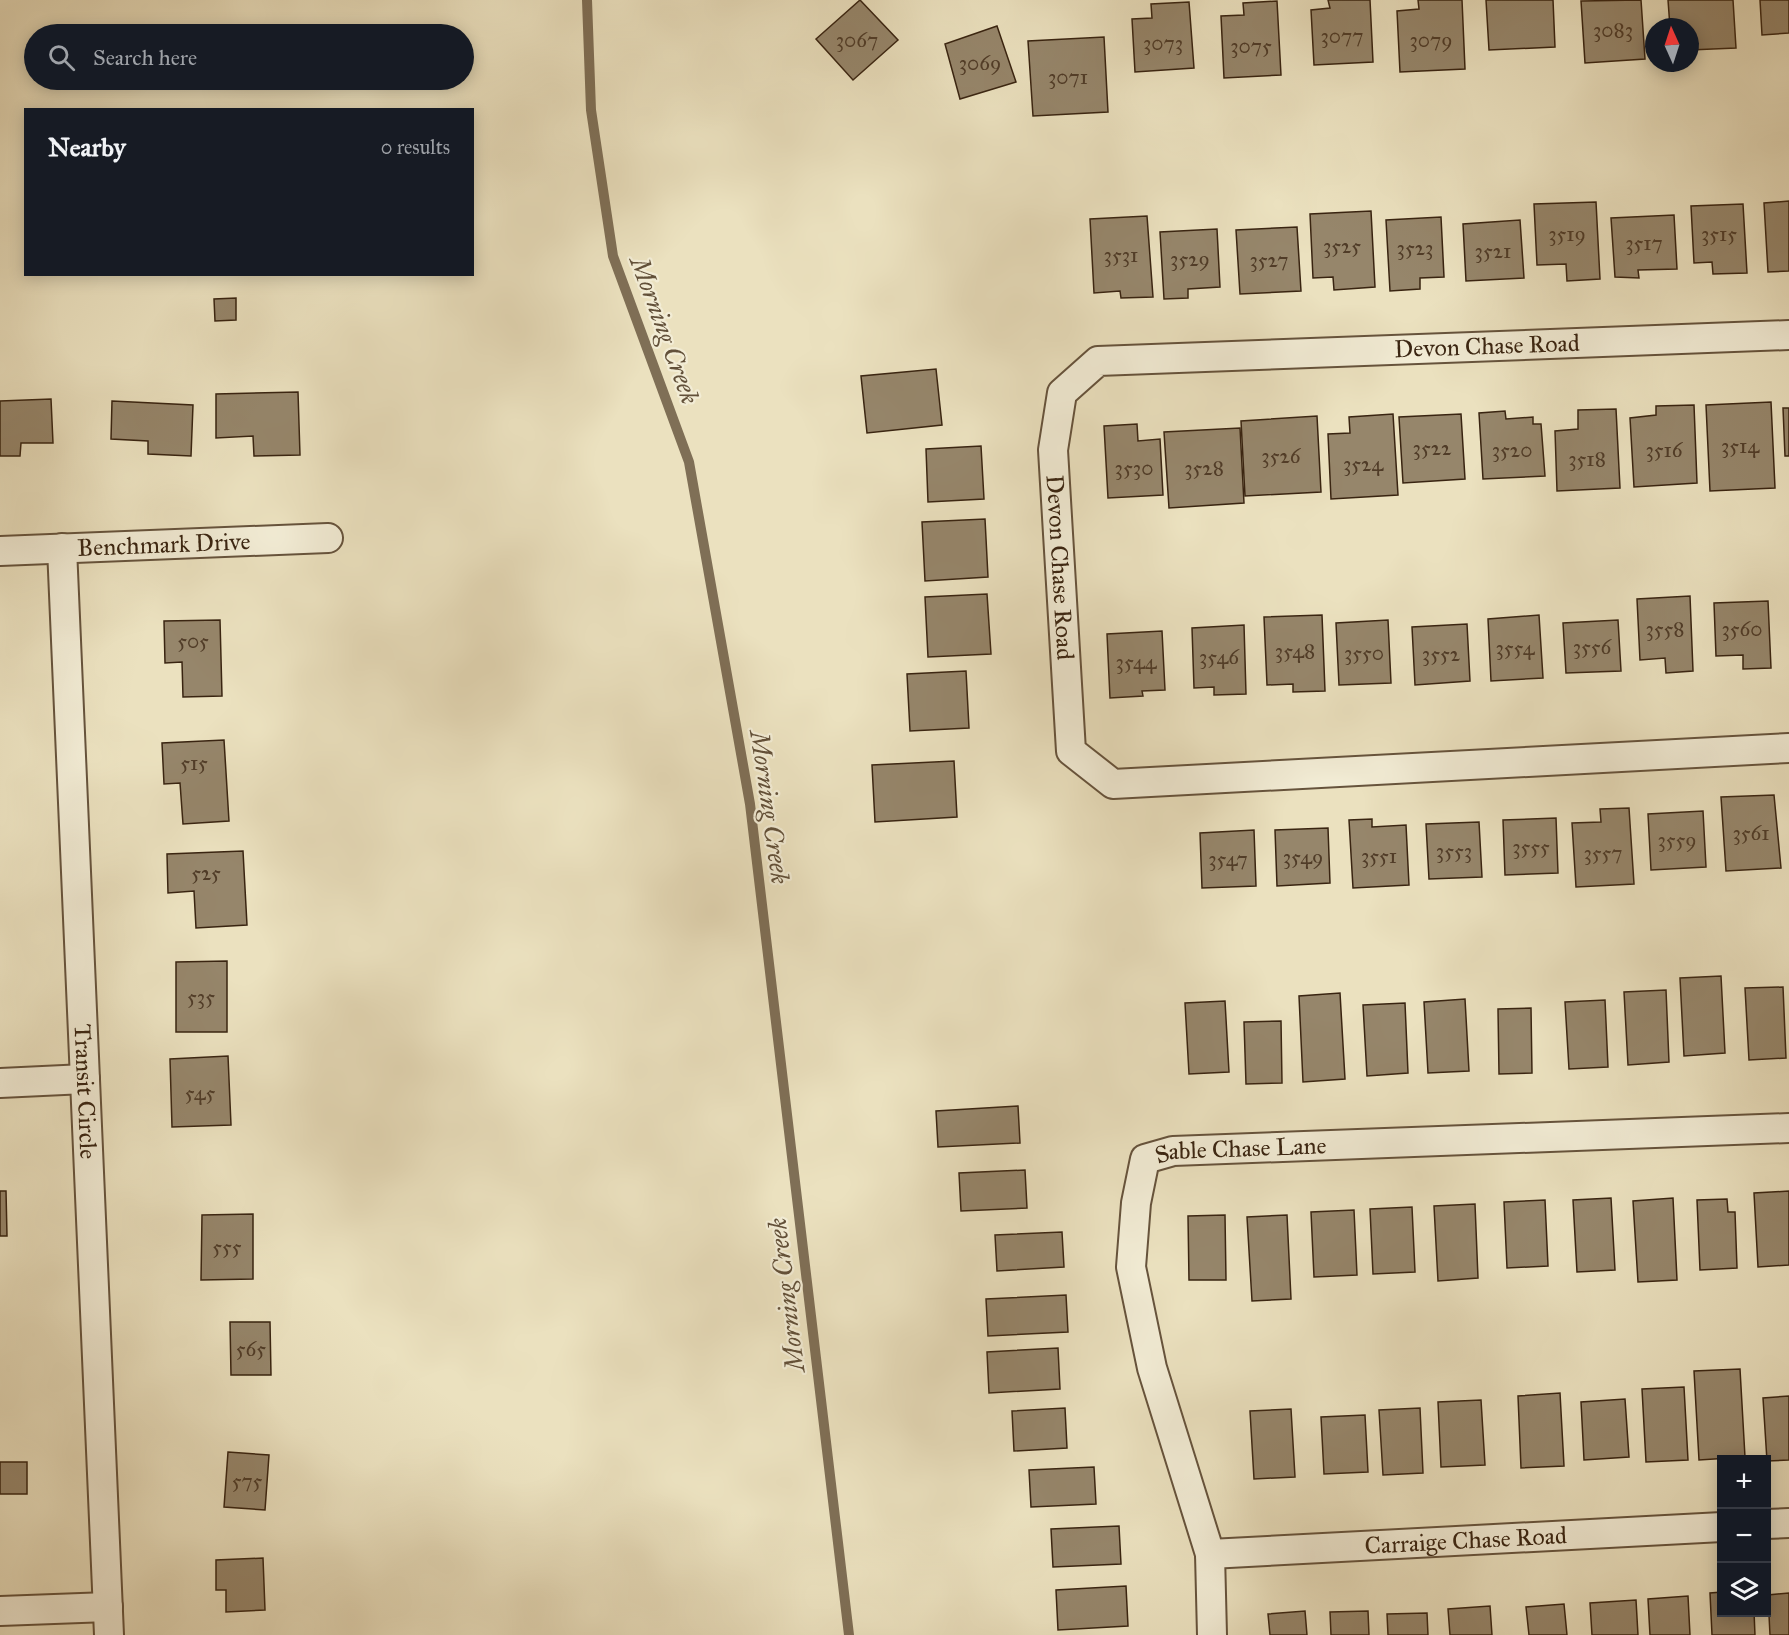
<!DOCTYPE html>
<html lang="en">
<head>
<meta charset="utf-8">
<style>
	:root { --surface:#171b24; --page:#242831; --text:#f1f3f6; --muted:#9ea1a6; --line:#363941 }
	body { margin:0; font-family:"IM FELL Great Primer",serif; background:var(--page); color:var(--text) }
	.controls { position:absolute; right:18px; bottom:18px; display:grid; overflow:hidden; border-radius:0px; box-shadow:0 3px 15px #0003 }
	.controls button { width:54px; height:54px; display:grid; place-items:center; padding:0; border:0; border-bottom:2px solid var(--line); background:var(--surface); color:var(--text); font:30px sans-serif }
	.compass { position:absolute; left:1645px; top:18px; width:54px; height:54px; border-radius:50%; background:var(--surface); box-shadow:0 3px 15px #0003; rotate:357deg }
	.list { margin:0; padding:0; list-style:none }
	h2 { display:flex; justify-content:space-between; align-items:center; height:78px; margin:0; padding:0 24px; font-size:26px }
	h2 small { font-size:20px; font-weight:400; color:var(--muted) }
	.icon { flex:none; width:33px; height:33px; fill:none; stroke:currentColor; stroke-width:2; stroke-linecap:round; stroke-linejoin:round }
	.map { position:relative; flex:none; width:1789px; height:1635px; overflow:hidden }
	.search { position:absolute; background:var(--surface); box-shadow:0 3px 15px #0003; left:24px; top:24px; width:450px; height:66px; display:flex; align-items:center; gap:15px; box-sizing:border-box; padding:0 21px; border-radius:33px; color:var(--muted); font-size:22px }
	.panel { position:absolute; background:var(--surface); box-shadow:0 3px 15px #0003; left:24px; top:108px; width:450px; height:168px; border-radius:0px }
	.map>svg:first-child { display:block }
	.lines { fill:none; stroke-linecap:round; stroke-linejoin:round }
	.stream { stroke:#7f6f56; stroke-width:10 }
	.building { fill:#96866b; stroke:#392411; stroke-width:1.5 }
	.minor-casing { stroke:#66533c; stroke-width:32 }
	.minor { stroke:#f2ecd5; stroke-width:28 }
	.labels { text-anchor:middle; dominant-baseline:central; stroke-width:4.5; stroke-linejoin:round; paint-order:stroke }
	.number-label { font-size:21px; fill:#503c28 }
	.street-label { font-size:24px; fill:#392411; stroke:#f2ecd5 }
	.water-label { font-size:26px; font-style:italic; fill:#625039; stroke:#f2ecd5 }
</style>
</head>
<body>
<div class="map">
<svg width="1789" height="1635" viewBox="0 0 1789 1635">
	<rect width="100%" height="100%" fill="#ebe1bf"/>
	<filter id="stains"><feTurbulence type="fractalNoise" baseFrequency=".00333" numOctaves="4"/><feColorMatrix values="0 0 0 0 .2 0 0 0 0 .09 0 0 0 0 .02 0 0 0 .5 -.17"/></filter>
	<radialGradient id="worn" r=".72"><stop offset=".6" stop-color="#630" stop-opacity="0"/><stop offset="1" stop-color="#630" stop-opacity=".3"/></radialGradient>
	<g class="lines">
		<path class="stream" d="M587,0l4,110 22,146 76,206 61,342 99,831"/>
	</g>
	<g class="building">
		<path d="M860,0l38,40 -45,40 -37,-41z"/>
		<path d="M1328,0h42l3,62 -59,3 -3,-55 19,-2z"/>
		<path d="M1418,0h44l3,69 -65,3 -3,-61 22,-2z"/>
		<path d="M1486,0h67l2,47 -66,3z"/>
		<path d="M1641,0l4,59 -60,4 -4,-62z"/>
		<path d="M1668,0h65l3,48 -46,2v-23h-20z"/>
		<path d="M1760,0h29v33l-27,2z"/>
		<path d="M1277,1l4,74 -57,3 -3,-62 23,-1 -1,-12z"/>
		<path d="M1189,2l5,66 -59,4 -3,-53 20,-1 -1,-14z"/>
		<path d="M997,26l19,56 -56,17 -15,-55z"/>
		<path d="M1104,37l4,75 -75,4 -5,-75z"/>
		<path d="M1789,201v70l-21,1 -4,-69z"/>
		<path d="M1596,202l4,77 -33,2 -1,-17 -29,1 -3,-61z"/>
		<path d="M1743,204l4,69 -34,1 -1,-12 -18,1 -3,-57z"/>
		<path d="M1371,211l4,76 -41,3 -1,-13 -20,1 -3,-64z"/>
		<path d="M1674,215l3,54 -39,1 1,8 -24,-1 -4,-59z"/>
		<path d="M1147,216l6,81 -32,1 -1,-7 -26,2 -4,-74z"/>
		<path d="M1441,217l3,60 -24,1v11l-30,2 -4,-71z"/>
		<path d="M1520,220l4,58 -58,3 -3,-57z"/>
		<path d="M1297,227l4,64 -61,3 -4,-64z"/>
		<path d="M1217,229l3,58 -32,2v9l-24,1 -4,-67z"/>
		<path d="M236,298v22l-21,1 -1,-22z"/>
		<path d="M936,369l6,56 -75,8 -6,-57z"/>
		<path d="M298,392l2,63 -46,1 -1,-20 -37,2v-44z"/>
		<path d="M51,399l2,44h-32l-1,13h-20v-55z"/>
		<path d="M112,401l81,4 -2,51 -43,-2v-13l-37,-2z"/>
		<path d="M1771,402l4,86 -65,3 -4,-86z"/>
		<path d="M1694,405l3,78 -63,4 -4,-69 26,-3v-9z"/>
		<path d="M1783,408h6v48h-4z"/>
		<path d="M1616,409l4,79 -63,3 -2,-60 23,-2v-19z"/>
		<path d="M1505,411l1,8 27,-2v7h8l4,52 -62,3 -4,-66z"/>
		<path d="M1393,414l5,81 -67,4 -3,-65 22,-1 -1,-16z"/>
		<path d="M1461,414l4,65 -62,4 -4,-66z"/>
		<path d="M1317,416l4,76 -76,4 -4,-75z"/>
		<path d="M1137,424l1,17 22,-2 3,56 -55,3 -4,-72z"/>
		<path d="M1240,428l4,75 -75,5 -5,-76z"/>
		<path d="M981,446l3,53 -56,3 -2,-53z"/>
		<path d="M985,519l3,58 -63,4 -3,-59z"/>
		<path d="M987,594l4,60 -63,3 -3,-60z"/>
		<path d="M1690,596l3,75 -27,2 -1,-15 -25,2 -3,-61z"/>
		<path d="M1768,601l3,67 -28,1v-14l-27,1 -2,-53z"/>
		<path d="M1322,615l3,76 -32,1v-8l-26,1 -3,-68z"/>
		<path d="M1539,615l4,63 -52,3 -3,-62z"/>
		<path d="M220,620l2,76 -39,1 -1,-35 -17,1 -1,-42z"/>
		<path d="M1388,620l3,63 -52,2 -3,-62z"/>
		<path d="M1618,620l3,51 -55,2 -3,-50z"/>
		<path d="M1467,624l3,57 -55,4 -3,-58z"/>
		<path d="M1244,625l2,69 -32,1v-8l-20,1 -2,-60z"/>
		<path d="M1162,631l3,59 -23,1 1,5 -33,2 -3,-64z"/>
		<path d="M966,671l3,57 -59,3 -3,-57z"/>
		<path d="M224,740l5,81 -46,3 -3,-41 -16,1 -2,-41z"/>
		<path d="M954,761l3,56 -82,5 -3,-57z"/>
		<path d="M1774,795l7,73 -55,3 -5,-74z"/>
		<path d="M1629,808l5,76 -58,3 -4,-64 29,-1 -1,-13z"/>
		<path d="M1703,811l3,56 -55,3 -3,-56z"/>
		<path d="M1556,818l2,55 -53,2 -2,-55z"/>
		<path d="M1372,819v8l34,-2 3,60 -56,3 -4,-68z"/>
		<path d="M1479,822l3,55 -53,2 -3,-55z"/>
		<path d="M1328,828l2,55 -53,3 -2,-56z"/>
		<path d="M1254,830l2,56 -54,2 -2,-55z"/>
		<path d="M243,851l4,74 -51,3 -2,-37 -26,2 -1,-39z"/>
		<path d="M227,961v71h-51v-70z"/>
		<path d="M1721,976l4,77 -41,3 -4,-78z"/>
		<path d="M1783,987l3,71 -37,2 -4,-72z"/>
		<path d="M1666,990l3,72 -41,3 -4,-73z"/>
		<path d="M1340,993l5,86 -42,3 -4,-86z"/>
		<path d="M1465,999l4,72 -41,2 -4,-71z"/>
		<path d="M1605,1000l3,67 -39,2 -4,-67z"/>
		<path d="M1225,1001l4,71 -40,2 -4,-71z"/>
		<path d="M1405,1003l3,70 -41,3 -4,-71z"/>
		<path d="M1531,1008l1,65 -33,1 -1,-65z"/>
		<path d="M1281,1021l1,62 -36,1 -2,-62z"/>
		<path d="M228,1056l3,69 -59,2 -2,-68z"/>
		<path d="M1018,1106l2,37 -82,4 -2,-36z"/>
		<path d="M1025,1170l2,38 -66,3 -2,-38z"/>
		<path d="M0,1191h6l1,45h-7z"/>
		<path d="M1789,1191v74l-31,2 -4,-74z"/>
		<path d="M1611,1198l4,72 -38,2 -4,-72z"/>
		<path d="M1673,1198l4,82 -39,2 -5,-81z"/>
		<path d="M1727,1199l1,13h7l2,56 -37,2 -3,-70z"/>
		<path d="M1545,1200l3,66 -41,2 -3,-66z"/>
		<path d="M1475,1204l3,74 -40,3 -4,-75z"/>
		<path d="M1412,1207l3,65 -42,2 -3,-65z"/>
		<path d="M1354,1210l3,65 -43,2 -3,-65z"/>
		<path d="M253,1214v65l-52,1 1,-65z"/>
		<path d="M1225,1215l1,65h-37l-1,-64z"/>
		<path d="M1287,1215l4,84 -39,2 -5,-84z"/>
		<path d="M1062,1232l2,35 -67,4 -2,-36z"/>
		<path d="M1066,1295l2,37 -80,4 -2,-37z"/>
		<path d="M230,1322h40l1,53h-40z"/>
		<path d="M1058,1348l2,41 -71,4 -2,-41z"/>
		<path d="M1740,1369l5,88 -46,3 -5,-89z"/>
		<path d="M1684,1387l4,73 -42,2 -4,-73z"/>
		<path d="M1560,1393l4,73 -43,2 -3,-72z"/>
		<path d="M1789,1396v64l-22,1 -4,-63z"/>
		<path d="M1625,1399l4,58 -45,3 -3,-58z"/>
		<path d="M1481,1400l4,65 -44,2 -3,-65z"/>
		<path d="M1065,1408l2,40 -53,3 -2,-40z"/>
		<path d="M1420,1408l3,65 -40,2 -4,-65z"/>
		<path d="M1291,1409l4,68 -41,2 -4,-68z"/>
		<path d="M1365,1415l3,57 -44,2 -3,-57z"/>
		<path d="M228,1452l41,3 -4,55 -41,-3z"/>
		<rect x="0" y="1462" width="27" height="32"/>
		<path d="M1094,1467l2,37 -65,3 -2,-37z"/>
		<path d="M1119,1526l2,38 -68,3 -2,-38z"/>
		<path d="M263,1558l2,52 -39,2v-22h-10v-30z"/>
		<path d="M1126,1586l2,40 -70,4 -2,-40z"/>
		<path d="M1722,1592v20h32l1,23h-43l-2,-42z"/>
		<path d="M1789,1593v42h-19l-2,-40z"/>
		<path d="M1688,1596l2,39h-40l-2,-36z"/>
		<path d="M1636,1600l2,35h-46l-2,-32z"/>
		<path d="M1564,1604l3,31h-38l-3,-28z"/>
		<path d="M1490,1606l2,29h-42l-2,-26z"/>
		<path d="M1305,1611l2,24h-37l-2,-21z"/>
		<path d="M1368,1611l1,24h-38l-1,-23z"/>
		<path d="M1427,1613l1,22h-40l-1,-21z"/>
	</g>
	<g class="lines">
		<g class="minor-casing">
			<g id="minor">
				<path id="s1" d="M1789,335l-691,26 -36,32 -9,57 18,301 42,33 676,-36"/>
				<path id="s2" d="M62,548l47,1087"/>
				<path id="s3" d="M0,551l328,-13"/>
				<path d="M0,1083l85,-4"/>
				<path d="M1766,1524l23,-1"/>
				<path id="s4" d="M1210,1554l512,-27"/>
				<path d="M0,1611l108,-4"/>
				<path id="s5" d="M1212,1635l-2,-81 -58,-186 -21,-101 5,-64 9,-44 28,-8 616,-23"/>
			</g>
		</g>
		<use href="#minor" class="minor"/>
	</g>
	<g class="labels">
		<g class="number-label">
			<text x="1613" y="30">3083</text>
			<text x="1342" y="36">3077</text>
			<text x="857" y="40">3067</text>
			<text x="1431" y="40">3079</text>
			<text x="1163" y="43">3073</text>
			<text x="1251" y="46">3075</text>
			<text x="980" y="63">3069</text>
			<text x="1068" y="77">3071</text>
			<text x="1567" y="234">3519</text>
			<text x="1719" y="234">3515</text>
			<text x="1644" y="243">3517</text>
			<text x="1342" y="246">3525</text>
			<text x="1415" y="248">3523</text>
			<text x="1493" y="251">3521</text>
			<text x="1121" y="255">3531</text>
			<text x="1190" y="259">3529</text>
			<text x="1269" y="260">3527</text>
			<text x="1740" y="446">3514</text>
			<text x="1432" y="448">3522</text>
			<text x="1512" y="450">3520</text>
			<text x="1664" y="450">3516</text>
			<text x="1281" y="456">3526</text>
			<text x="1587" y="459">3518</text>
			<text x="1363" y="464">3524</text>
			<text x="1134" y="468">3530</text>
			<text x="1204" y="468">3528</text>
			<text x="1665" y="629">3558</text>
			<text x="1742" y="629">3560</text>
			<text x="193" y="641">505</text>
			<text x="1592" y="647">3556</text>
			<text x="1515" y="648">3554</text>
			<text x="1295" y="651">3548</text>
			<text x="1364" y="653">3550</text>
			<text x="1441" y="654">3552</text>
			<text x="1219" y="657">3546</text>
			<text x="1136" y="662">3544</text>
			<text x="194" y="763">515</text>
			<text x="1751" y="833">3561</text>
			<text x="1677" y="840">3559</text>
			<text x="1531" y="847">3555</text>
			<text x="1454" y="851">3553</text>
			<text x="1603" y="853">3557</text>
			<text x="1379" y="856">3551</text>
			<text x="1303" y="857">3549</text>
			<text x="1228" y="859">3547</text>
			<text x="206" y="873">525</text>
			<text x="201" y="997">535</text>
			<text x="200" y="1093">545</text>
			<text x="227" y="1247">555</text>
			<text x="251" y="1349">565</text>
			<text x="247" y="1481">575</text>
		</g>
		<g class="street-label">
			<text transform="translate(1487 346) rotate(-2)">Devon Chase Road</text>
			<text stroke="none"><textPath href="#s3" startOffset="164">Benchmark Drive</textPath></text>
			<text stroke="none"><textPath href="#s1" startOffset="915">Devon Chase Road</textPath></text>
			<text stroke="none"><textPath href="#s2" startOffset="544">Transit Circle</textPath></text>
			<text stroke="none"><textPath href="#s5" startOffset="585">Sable Chase Lane</textPath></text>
			<text stroke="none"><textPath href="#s4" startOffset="256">Carraige Chase Road</textPath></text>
		</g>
		<g class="water-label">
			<text transform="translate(665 330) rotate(70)">Morning Creek</text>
			<text transform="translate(770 807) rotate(82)">Morning Creek</text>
			<text transform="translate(786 1295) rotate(-97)">Morning Creek</text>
		</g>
	</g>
	<rect width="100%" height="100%" filter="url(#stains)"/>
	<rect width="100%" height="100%" fill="url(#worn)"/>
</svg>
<div class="controls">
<button>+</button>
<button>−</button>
<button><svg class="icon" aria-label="layers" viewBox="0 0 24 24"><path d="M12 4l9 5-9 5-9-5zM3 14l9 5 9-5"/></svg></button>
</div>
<svg class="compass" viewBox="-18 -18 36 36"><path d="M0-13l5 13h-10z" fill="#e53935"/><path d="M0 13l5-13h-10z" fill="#9ea1a6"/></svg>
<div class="search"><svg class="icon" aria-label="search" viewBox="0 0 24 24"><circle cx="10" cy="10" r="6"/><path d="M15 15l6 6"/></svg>Search here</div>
<section class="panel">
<h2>Nearby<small>0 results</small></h2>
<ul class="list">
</ul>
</section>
</div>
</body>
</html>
